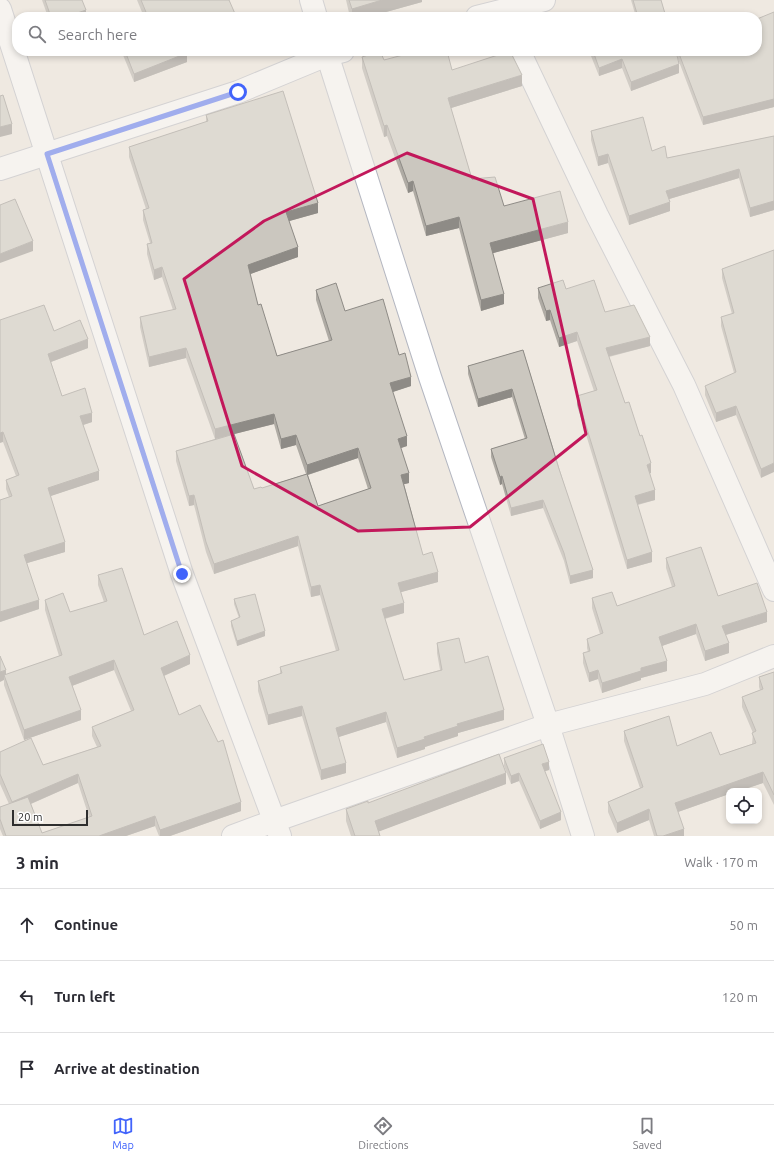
<!DOCTYPE html>
<html lang="en">
<head>
<meta charset="utf-8">
<style>
	:root { --surface:#fff; --page:#f7f7f7; --text:#2b2b33; --muted:#7c7c81; --line:#e1e1e2; --accent:#4264fb }
	body { margin:0; font-family:Ubuntu,sans-serif; background:var(--page); color:var(--text) }
	.controls { position:absolute; right:12px; bottom:12px; display:grid; overflow:hidden; border-radius:8px; box-shadow:0 2px 6px #0003 }
	.controls button { width:36px; height:36px; display:grid; place-items:center; padding:0; border:0; border-bottom:1px solid var(--line); background:var(--surface); color:var(--text); font:20px sans-serif }
	.scale { position:absolute; left:12px; bottom:10px; width:76px; box-sizing:border-box; padding-left:4px; border:2px solid #2e2e2e; border-top:0; font-size:11px; line-height:14px; white-space:nowrap; color:#2e2e2e; -webkit-text-stroke:3px #fff; paint-order:stroke }
	.stop { position:absolute; width:12px; height:12px; margin:-9px; border:3px solid #4264fb; border-radius:50%; background:#fff }
	.stop.end { background:#4264fb; border-color:#fff; box-shadow:0 1px 4px #0008 }
	.list { margin:0; padding:0; list-style:none }
	h2 { display:flex; justify-content:space-between; align-items:center; height:52px; margin:0; padding:0 16px; font-size:17px }
	h2 small { font-size:13px; font-weight:400; color:var(--muted) }
	.list li { display:grid; grid-template-columns:26px 1fr auto; gap:12px; align-items:center; box-sizing:border-box; height:72px; padding:0 16px; border-top:1px solid var(--line) }
	.list b { display:block; font-size:15px; white-space:nowrap }
	.list em { font-size:13px; font-style:normal; color:var(--muted) }
	.icon { flex:none; width:22px; height:22px; fill:none; stroke:currentColor; stroke-width:2; stroke-linecap:round; stroke-linejoin:round }
	.map { position:relative; flex:none; width:774px; height:836px; overflow:hidden }
	.search { position:absolute; background:var(--surface); box-shadow:0 2px 6px #0003; left:12px; right:12px; top:12px; height:44px; display:flex; align-items:center; gap:10px; box-sizing:border-box; padding:0 14px; border-radius:16px; color:var(--muted); font-size:15px }
	.sheet { height:268px; background:var(--surface) }
	nav { display:flex; justify-content:space-around; align-items:center; box-sizing:border-box; height:56px; border-top:1px solid var(--line); background:var(--surface); font-size:11px; color:var(--muted) }
	nav a { display:grid; justify-items:center; gap:2px }
	nav .on { color:var(--accent) }
	.map>svg:first-child { display:block }
	.lines { fill:none; stroke-linecap:round; stroke-linejoin:round }
	.street-casing { stroke:#b4b7c1; stroke-width:24 }
	.street { stroke:#fff; stroke-width:22 }
	.wall { fill:#afaba4; fill-rule:evenodd }
	.shaded-wall { fill:#8e8b86 }
	.building { fill:#cbc7bf; stroke:#8e8b86 }
	.route { stroke:#4264fb; stroke-width:5 }
	.marked { fill:none; stroke:#c2185b; stroke-width:3; stroke-linejoin:round }
</style>
</head>
<body>
<div class="map">
<svg width="774" height="836" viewBox="0 0 774 836">
	<rect width="100%" height="100%" fill="#efe9e1"/>
	<g class="lines">
		<g class="street-casing">
			<g id="street">
				<path d="M311,0l5,17"/>
				<path d="M0,9l182,565 98,262"/>
				<path d="M477,17l67,-17"/>
				<path d="M326,51l104,326 118,348 35,111"/>
				<path d="M519,51l78,164 87,170 90,205"/>
				<path d="M0,169l238,-77 89,-37 16,-4"/>
				<path d="M233,836l41,-15 274,-96 157,-41 69,-28"/>
			</g>
		</g>
		<use href="#street" class="street"/>
	</g>
	<g class="wall">
		<path d="M42,0h40l4,17h-38z"/>
		<path d="M137,0h92l7,17h-92z"/>
		<path d="M346,0h76v2l-54,15h-18z"/>
		<path d="M631,0h30l5,17h-30z"/>
		<path d="M774,12v95l-71,18 -25,-66v-8h79z"/>
		<path d="M123,51h63l1,11 -53,20 -11,-27z"/>
		<path d="M589,51h87l3,22 -48,18 -9,-23 -23,8z"/>
		<path d="M362,57l90,13 70,16 -71,22 21,71 32,27 64,27 -75,20 11,51 -23,7 -22,-83 -33,8 -13,-45 -5,2 -21,-57 -3,1 -22,-69z"/>
		<path d="M206,115l112,98 -29,8 9,36 -48,17 8,31 19,51 52,-15 -13,-41v-10l29,21 54,44 12,31 -19,6 15,54 -6,2 8,35 -5,1 19,71 15,27 -37,10 3,21 -19,6 19,61 36,-10 -3,-17v-10l28,20 39,57 -46,13v3l-33,11v2l-28,9 -11,-36 -48,15 8,36 -25,7 -19,-64 -34,9 -10,-34v-10l22,-7v-7l56,-16 -16,-56 -9,2 -13,-51 -84,28 -8,-22 -12,-47 -5,1 -13,-45v-10l39,-12 -29,-81 -37,9 -9,-40v-10l33,-7 -11,-33 -8,3 -7,-26v-10l3,-1 -7,-23v-10l3,-1 -17,-52v-10l77,-25zM274,424l7,25 15,-4 10,29 -44,14 -8,1 -20,-55zM358,458l10,31 -50,17 -10,-31z"/>
		<path d="M591,131l61,20 15,7 107,-22v74l-24,7 -11,-39 -70,21 1,12 -41,14 -21,-62 -10,3 -7,-26z"/>
		<path d="M774,250l-13,228 -25,-63 -20,7 -11,-27v-9l29,-13 -13,-47v-9l11,-3 -10,-36v-9z"/>
		<path d="M538,288l28,1 39,23 45,34 -41,11 16,46 26,70h-1l5,27 -17,5 14,57 -25,7 -50,-164v-9l17,-5 -17,-50 -18,6 -9,-27 -4,1 -8,-23z"/>
		<path d="M0,320l54,11 34,17 -37,14 11,34 30,26 -9,3 16,55 -49,16 15,56 -38,11 12,46 -39,13v-122l9,-3 -3,-8v-9l10,-4 -13,-34z"/>
		<path d="M523,350l70,228 -23,6 -6,-23 -21,-53 -32,8 -9,-32 -2,1 -9,-28v-8l34,-10 -13,-42 -34,10 -10,-33v-8z"/>
		<path d="M666,558l52,38 49,26 -41,13 3,18 -24,8 -9,-27 -34,12 5,25 -26,7v2l-39,13 -4,-14 -9,3 -6,-19v-10l5,-1 -1,-4v-9l13,-5 -8,-26v-10l25,8 55,-19 -6,-19z"/>
		<path d="M98,575l46,60 46,29 -26,12 15,39 62,96 -71,25h-11l-4,-10 -29,10h-123l-3,-7v-22l9,-3 -9,-20v-32l43,13 54,-18 -5,-11v-9l39,-16 -17,-41 -42,16 9,34 -57,20 -20,-55v-5l-4,-24 6,19 53,-19 -14,-46v-10l25,12 34,-10 -6,-17zM78,783l11,34 -47,16 -11,-29z"/>
		<path d="M234,599l31,37 -28,10 -6,-20v-5l8,-3 -5,-14z"/>
		<path d="M774,672v133l-11,-22 -24,8h-10v3l-51,18 6,24h-30l-5,-16 -32,13 -9,-21v-10l32,-14 -16,-47v-10l53,15 43,9 32,-11 1,-11 -11,-26v-10l18,-7 -1,-3v-10z"/>
		<path d="M504,758l45,12 -4,1 16,49 -21,9 -21,-48 -8,3 -7,-18z"/>
		<path d="M506,784l-127,47 1,5h-29l-5,-15v-12l22,-6z"/>
	</g>
	<g class="shaded-wall">
		<path d="M382,0h40v2l-54,15h-16v-8z"/>
		<path d="M86,10v7h-20z"/>
		<path d="M187,53v9l-53,20v-8z"/>
		<path d="M622,59v9l-23,8v-8z"/>
		<path d="M679,64v9l-48,18v-9z"/>
		<path d="M522,75v11l-74,23v-11z"/>
		<path d="M774,99v8l-71,18v-8z"/>
		<path d="M12,124v10l-12,3v-10z"/>
		<path d="M387,125v11l-3,1v-11z"/>
		<path d="M608,154v9l-10,3v-9z"/>
		<path d="M739,169v9l-73,22v-9z"/>
		<path d="M413,181v10l-5,2v-10z"/>
		<path d="M774,201v9l-24,7v-9z"/>
		<path d="M670,202v9l-41,14v-9z"/>
		<path d="M318,203v10l-32,9v-10z"/>
		<path d="M459,217v11l-33,8v-10z"/>
		<path d="M568,222v11l-78,21v-11z"/>
		<path d="M33,241v10l-33,12v-9z"/>
		<path d="M298,247v10l-50,18v-10z"/>
		<path d="M162,267v10l-8,3v-10z"/>
		<path d="M504,294v10l-23,7v-11z"/>
		<path d="M550,310v10l-4,1v-10z"/>
		<path d="M577,332v9l-18,6v-9z"/>
		<path d="M650,337v9l-44,11v-9z"/>
		<path d="M88,339v9l-40,15v-9z"/>
		<path d="M186,348v10l-37,9v-10z"/>
		<path d="M411,377v9l-21,7v-10z"/>
		<path d="M512,389v8l-34,10v-8z"/>
		<path d="M736,406v9l-20,7v-9z"/>
		<path d="M92,413v9l-12,4v-10z"/>
		<path d="M274,414v10l-59,15v-10z"/>
		<path d="M3,432v10l-3,1v-10z"/>
		<path d="M296,435v10l-15,4v-10z"/>
		<path d="M407,436v10l-9,3v-10z"/>
		<path d="M358,448v10l-51,17v-10z"/>
		<path d="M651,463v10l-4,1v-9z"/>
		<path d="M774,463v9l-13,6v-9z"/>
		<path d="M99,471v9l-51,17v-9z"/>
		<path d="M409,473v10l-8,2v-10z"/>
		<path d="M502,476v8l-2,1v-8z"/>
		<path d="M655,490v10l-20,5v-9z"/>
		<path d="M194,495v10l-5,1v-10z"/>
		<path d="M543,500v8l-32,8v-8z"/>
		<path d="M298,536v10l-84,28v-10z"/>
		<path d="M65,542v10l-41,12v-9z"/>
		<path d="M652,552v10l-25,7v-9z"/>
		<path d="M593,570v8l-23,6v-8z"/>
		<path d="M438,572v10l-40,11v-10z"/>
		<path d="M320,585v10l-9,2v-10z"/>
		<path d="M39,600v9l-39,13v-10z"/>
		<path d="M404,603v10l-22,6v-10z"/>
		<path d="M767,612v10l-45,14v-10z"/>
		<path d="M696,624v10l-37,13v-10z"/>
		<path d="M265,631v5l-28,10v-5z"/>
		<path d="M729,643v10l-24,8v-10z"/>
		<path d="M190,655v9l-29,13v-9z"/>
		<path d="M114,660v10l-45,17v-10z"/>
		<path d="M667,661v10l-26,7v2l-39,13v-10l39,-15z"/>
		<path d="M6,670v9l-2,-4v5l-4,2v-10z"/>
		<path d="M598,670v9l-9,3v-9z"/>
		<path d="M302,706v10l-34,9v-10z"/>
		<path d="M81,710v10l-57,20v-10z"/>
		<path d="M504,710v10l-46,13v3l-33,11v2l-28,9v-10l60,-24z"/>
		<path d="M386,712v10l-50,16v-10z"/>
		<path d="M549,762v8l-7,2v-8z"/>
		<path d="M346,763v10l-25,7v-10z"/>
		<path d="M763,772v11l-24,8h-10v3l-54,19v-10z"/>
		<path d="M506,773v11l-131,49v-12z"/>
		<path d="M519,773v8l-8,3v-8z"/>
		<path d="M78,774v9l-66,29v-10z"/>
		<path d="M241,802v9l-71,25h-10v-6z"/>
		<path d="M649,809v11l-32,13v-10z"/>
		<path d="M561,812v8l-21,9v-8z"/>
		<path d="M155,816v10l-29,10h-27z"/>
		<path d="M684,829v7h-21z"/>
	</g>
	<g class="building">
		<path d="M45,0h37l4,10 -20,7h-15z"/>
		<path d="M141,0h88l7,16 -3,1h-85z"/>
		<path d="M349,0h33l-30,9z"/>
		<path d="M633,0h28l5,17h-28z"/>
		<path d="M774,12v87l-71,18 -25,-66h79v-32z"/>
		<path d="M125,51h61l1,2 -53,21z"/>
		<path d="M380,51l4,9 34,-9h29l5,19 58,-19 12,24 -74,23 24,81 23,-2 9,29 56,-15 8,31 -78,21 14,51 -23,6 -22,-83 -33,9 -13,-45 -5,2 -21,-58 -3,1 -22,-69z"/>
		<path d="M593,51h83l3,13 -48,18 -9,-23 -23,9z"/>
		<path d="M283,91l35,112 -32,9 12,35 -50,18 10,40 3,-1 16,52 55,-16 -16,-50 20,-7 9,28 38,-12 16,56 6,-2 6,24 -21,6 17,53 -9,3 11,34 -8,2 22,80 9,-3 6,20 -40,11 6,20 -22,6 22,71 38,-10 -5,-27 22,-5 6,25 23,-7 16,54 -47,14 1,2 -34,11 1,2 -28,9 -11,-36 -50,16 10,35 -25,7 -19,-64 -34,9 -10,-34 24,-8 -2,-6 59,-17 -19,-65 -9,2 -13,-51 -84,28 -8,-22 -12,-47 -5,1 -13,-45 58,-17 20,55 7,-2 1,1 45,-14 11,32 53,-18 -13,-40 -51,17 -11,-30 -15,4 -7,-25 -59,15 -29,-81 -37,9 -9,-40 36,-8 -14,-42 -8,3 -7,-26 5,-1 -9,-33 6,-2 -20,-61 79,-26 -2,-6z"/>
		<path d="M3,95l9,29 -12,3v-31z"/>
		<path d="M643,117l9,34 13,-5 2,12 107,-22v65l-24,7 -11,-39 -73,22 4,11 -41,14 -21,-62 -10,3 -7,-26z"/>
		<path d="M15,199l18,42 -33,13v-49z"/>
		<path d="M774,250v213l-13,6 -25,-63 -20,7 -11,-27 31,-14 -15,-55 13,-4 -12,-44z"/>
		<path d="M563,280l3,9 28,-9 11,32 29,-7 16,32 -44,11 19,55 4,-1 11,34 2,-1 9,28 -4,2 8,25 -20,6 17,56 -25,8 -50,-164 20,-6 -20,-58 -18,6 -9,-28 -4,1 -8,-23z"/>
		<path d="M44,305l10,26 26,-11 8,19 -40,15 14,42 23,-8 7,25 -12,3 19,55 -51,17 17,54 -41,13 15,45 -39,12v-112l12,-4 -6,-16 13,-5 -16,-43 -3,1v-113z"/>
		<path d="M523,350l36,119 34,101 -23,6 -6,-23 -21,-53 -32,8 -9,-32 -2,1 -9,-28 36,-11 -15,-49 -34,10 -10,-33z"/>
		<path d="M701,547l17,49 39,-13 10,29 -45,14 7,17 -24,8 -9,-27 -37,13 8,24 -26,7v3l-39,12 -4,-13 -9,3 -6,-20 7,-2 -3,-12 16,-6 -11,-35 20,-6 5,14 58,-20 -9,-28z"/>
		<path d="M122,568l22,67 33,-14 13,34 -29,13 18,47 21,-10 18,37 5,-2 13,45 5,17 -81,28 -5,-14 -56,20h-93l-6,-17v-12l28,-10 14,36 50,-17 -14,-42 -66,28 -12,-28v-22l31,-14 12,27 58,-19 -9,-19 42,-17 -20,-50 -45,17 12,33 -57,20 -20,-55 58,-20 -17,-55 18,-7 7,19 37,-11 -9,-26z"/>
		<path d="M255,594l10,37 -28,10 -6,-20 9,-4 -6,-18z"/>
		<path d="M0,656l6,14 -6,2z"/>
		<path d="M774,672v123l-11,-23 -88,31 9,26 -21,7h-6l-8,-27 -32,14 -9,-21 35,-15 -19,-56 45,-15 8,30 34,-14 9,23 36,-12 -4,-10 4,-2 -14,-34 21,-8 -4,-12z"/>
		<path d="M543,744l6,18 -7,2 19,48 -21,9 -21,-48 -8,3 -7,-18z"/>
		<path d="M499,754l7,19 -131,48 5,15h-25l-9,-27 22,-8v2z"/>
	</g>
	<g class="lines">
		<path class="route" d="M182,574l-135,-420 191,-62"/>
	</g>
	<path d="M0 0H774V836H0ZM407,153l126,46 53,235 -116,93 -112,4 -116,-65 -58,-187 80,-58z" fill="#efe9e1" fill-opacity=".55" fill-rule="evenodd"/>
	<path class="marked" d="M407,153l126,46 53,235 -116,93 -112,4 -116,-65 -58,-187 80,-58z"/>
</svg>
<div class="controls">
<button><svg class="icon" aria-label="locate" viewBox="0 0 24 24"><circle cx="12" cy="12" r="6"/><path d="M12 2v4M12 18v4M2 12h4M18 12h4"/></svg></button>
</div>
<div class="scale">20 m</div>
<div class="stop" style="left:238px;top:92px"></div>
<div class="stop end" style="left:182px;top:574px"></div>
<div class="search"><svg class="icon" aria-label="search" viewBox="0 0 24 24"><circle cx="10" cy="10" r="6"/><path d="M15 15l6 6"/></svg>Search here</div>
</div>
<section class="sheet">
<h2>3 min<small>Walk · 170 m</small></h2>
<ul class="list">
<li><svg class="icon" aria-label="ahead" viewBox="0 0 24 24"><path d="M12 20V5M6 11l6-6 6 6"/></svg><div><b>Continue</b></div><em>50 m</em></li>
<li><svg class="icon" aria-label="left" viewBox="0 0 24 24"><path d="M17 20v-9H6M10 6l-5 5 5 5"/></svg><div><b>Turn left</b></div><em>120 m</em></li>
<li><svg class="icon" aria-label="arrive" viewBox="0 0 24 24"><path d="M6 21V4h12l-3 4 3 4H6"/></svg><div><b>Arrive at destination</b></div></li>
</ul>
</section>
<nav>
<a class="on"><svg class="icon" aria-label="map" viewBox="0 0 24 24"><path d="M3 6l6-2 6 2 6-2v14l-6 2-6-2-6 2zM9 4v14M15 6v14"/></svg>Map</a>
<a><svg class="icon" aria-label="directions" viewBox="0 0 24 24"><path d="M12 3l9 9-9 9-9-9zM9 14v-3h6M13 9l2 2-2 2"/></svg>Directions</a>
<a><svg class="icon" aria-label="saved" viewBox="0 0 24 24"><path d="M7 4h10v16l-5-4-5 4z"/></svg>Saved</a>
</nav>
</body>
</html>
